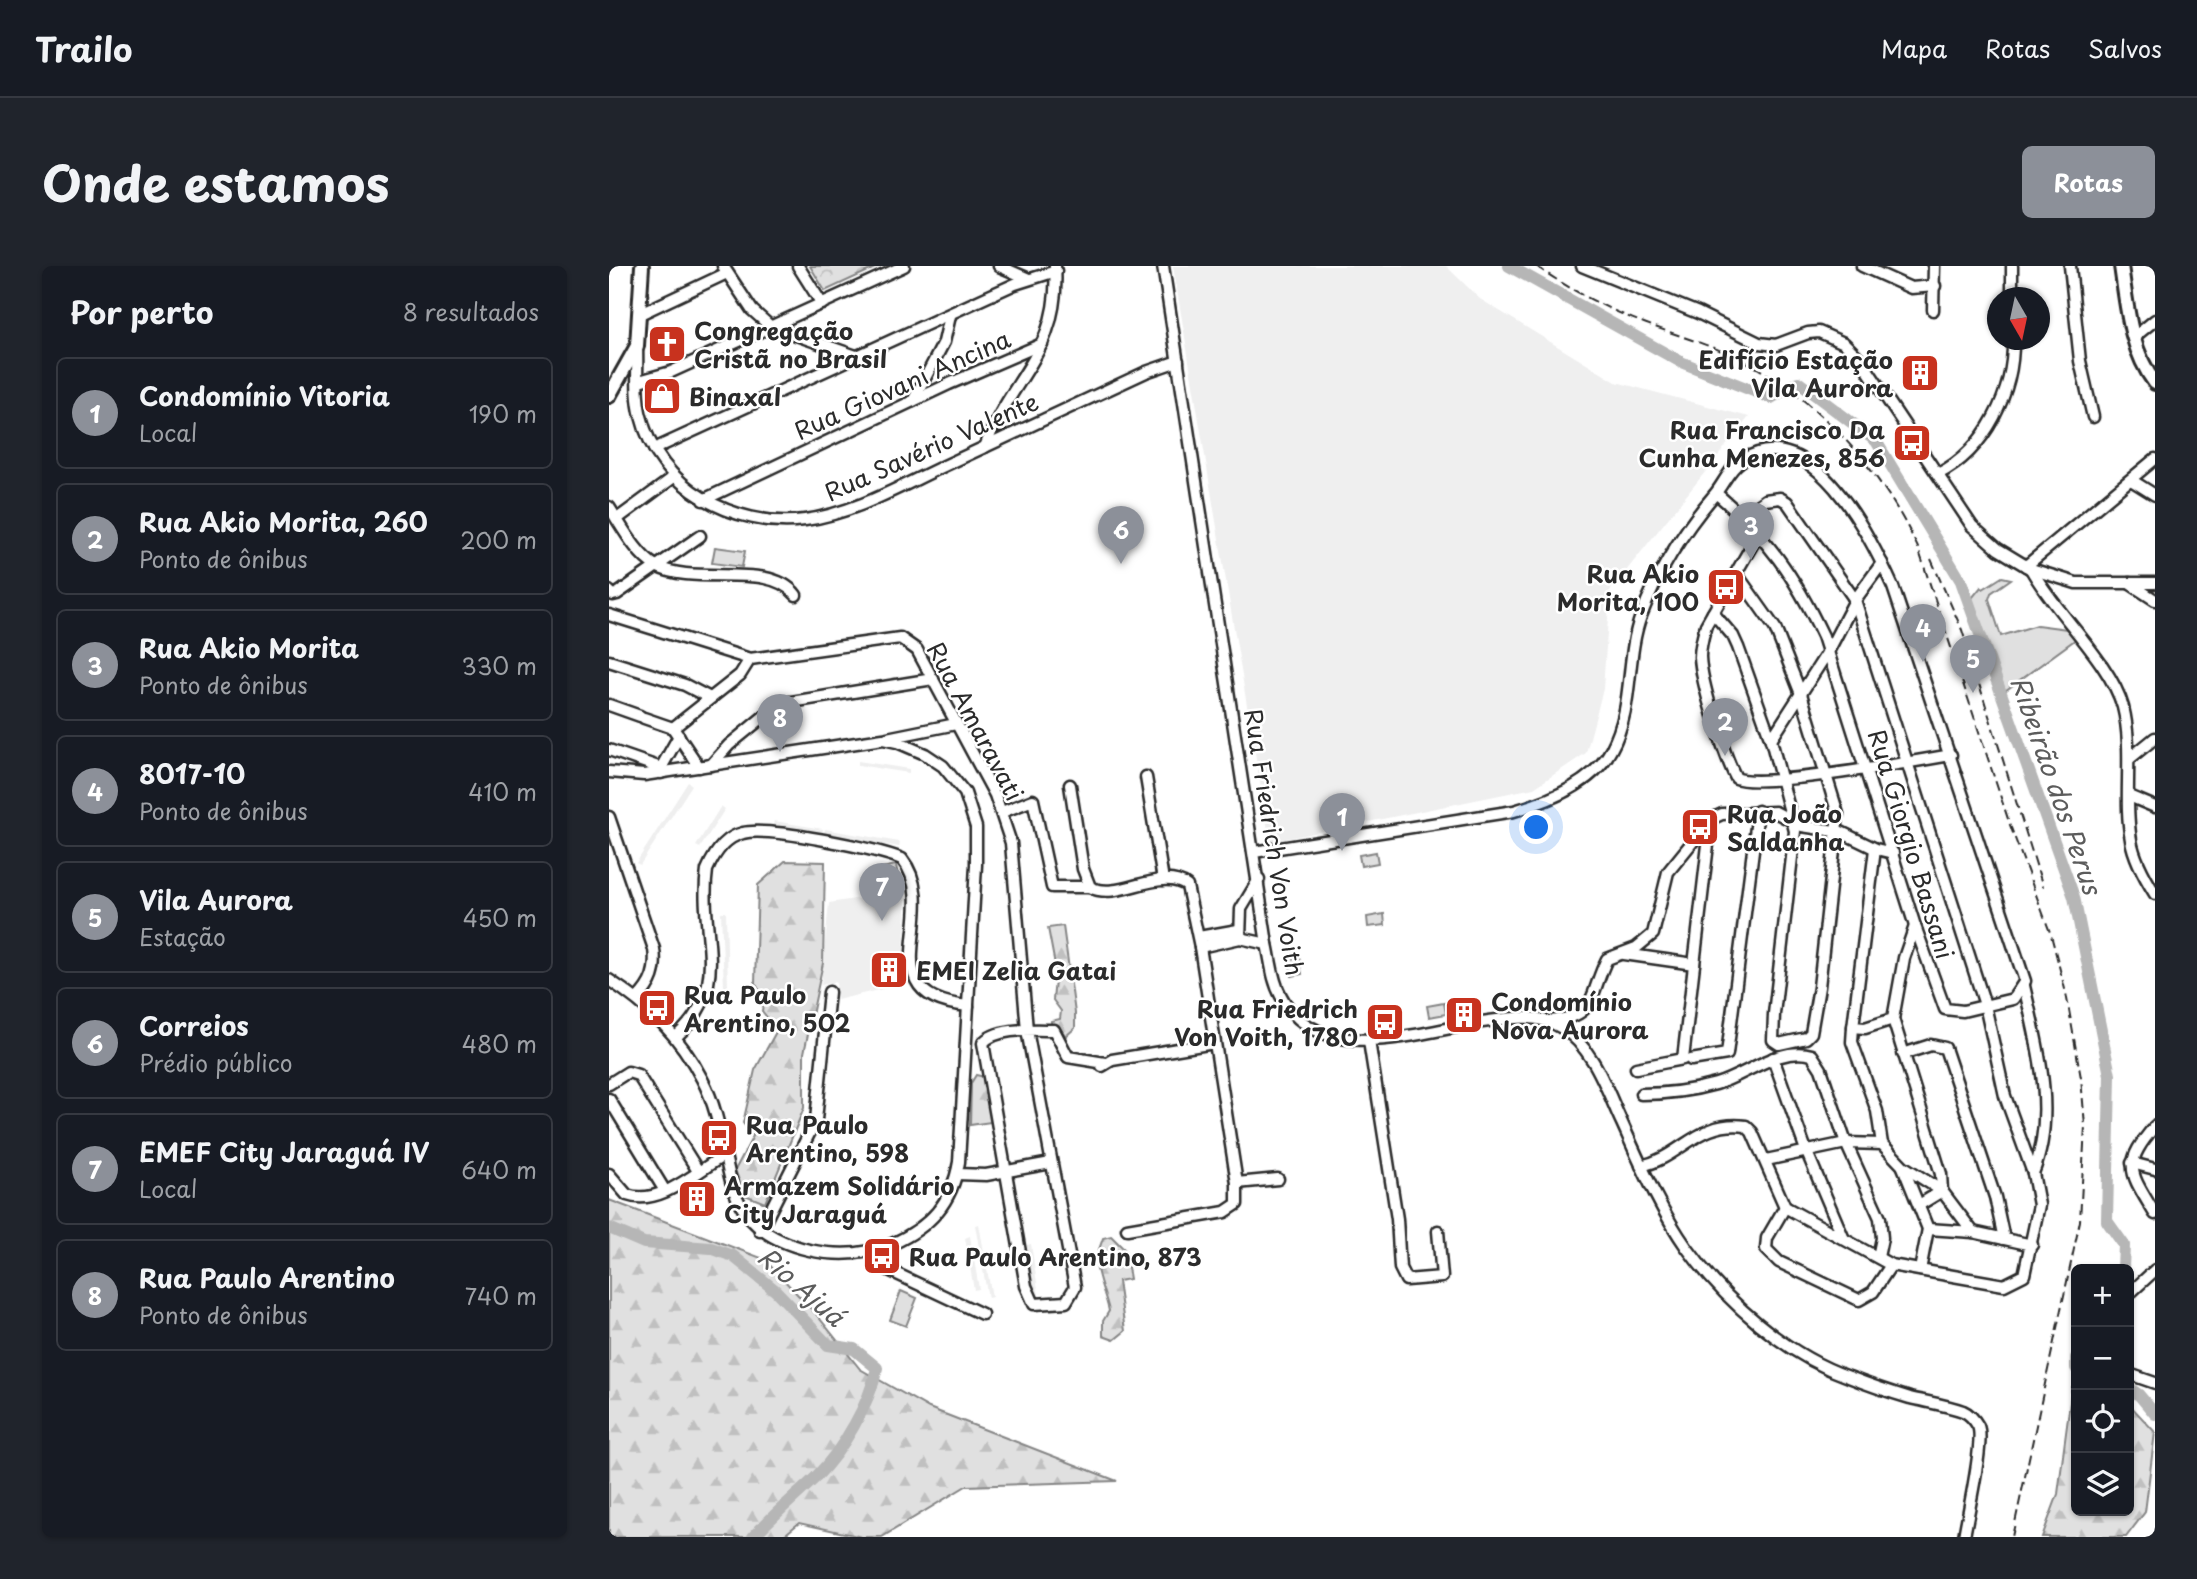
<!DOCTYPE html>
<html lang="pt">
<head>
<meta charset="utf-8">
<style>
	:root { --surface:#171b24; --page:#20242c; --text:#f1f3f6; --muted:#9ea1a6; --line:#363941; --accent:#8c9099 }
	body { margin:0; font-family:"Playpen Sans",sans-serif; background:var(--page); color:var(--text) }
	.controls { position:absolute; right:21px; bottom:21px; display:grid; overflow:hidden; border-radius:10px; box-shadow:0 2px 5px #0004 }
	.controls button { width:63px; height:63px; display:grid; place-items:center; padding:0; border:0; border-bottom:2px solid var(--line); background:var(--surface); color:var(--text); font:35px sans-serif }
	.compass { position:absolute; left:1378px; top:21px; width:63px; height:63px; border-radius:50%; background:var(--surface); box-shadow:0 2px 5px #0004; rotate:171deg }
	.you { position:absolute; left:928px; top:562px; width:24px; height:24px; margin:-18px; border:5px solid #fff; border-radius:50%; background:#1a73e8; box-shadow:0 0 0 10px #1a73e833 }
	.badge { display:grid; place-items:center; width:46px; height:46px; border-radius:50%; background:var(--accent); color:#fff; font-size:23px; font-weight:700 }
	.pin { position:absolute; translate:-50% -58px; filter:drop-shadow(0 2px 4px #0008) }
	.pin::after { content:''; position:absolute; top:37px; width:24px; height:21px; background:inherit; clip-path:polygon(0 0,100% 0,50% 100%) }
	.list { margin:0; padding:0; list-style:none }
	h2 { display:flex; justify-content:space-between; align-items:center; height:91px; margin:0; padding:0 28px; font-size:30px }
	h2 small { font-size:23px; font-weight:400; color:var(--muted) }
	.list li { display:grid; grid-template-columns:46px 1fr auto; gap:21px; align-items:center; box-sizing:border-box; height:112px; margin:0 14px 14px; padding:0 14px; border:2px solid var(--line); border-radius:10px }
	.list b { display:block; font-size:26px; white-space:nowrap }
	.list p { margin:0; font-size:23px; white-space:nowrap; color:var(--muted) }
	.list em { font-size:23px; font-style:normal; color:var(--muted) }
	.icon { flex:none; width:38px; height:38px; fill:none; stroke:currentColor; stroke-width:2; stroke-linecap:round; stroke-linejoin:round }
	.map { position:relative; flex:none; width:1546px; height:1271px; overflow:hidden; border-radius:10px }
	header { display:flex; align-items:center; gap:42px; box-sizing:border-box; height:98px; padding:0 35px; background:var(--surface); border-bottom:2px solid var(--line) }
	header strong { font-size:33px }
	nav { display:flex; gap:38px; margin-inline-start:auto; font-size:24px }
	.intro { display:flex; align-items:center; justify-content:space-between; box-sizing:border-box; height:168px; padding:0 42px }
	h1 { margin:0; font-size:49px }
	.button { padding:18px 32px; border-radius:10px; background:var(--accent); color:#fff; font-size:24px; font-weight:700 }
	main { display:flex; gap:42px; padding:0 42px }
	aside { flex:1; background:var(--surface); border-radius:10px; box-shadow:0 2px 5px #0004 }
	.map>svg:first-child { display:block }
	.built { fill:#efefef }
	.grass { fill:#e0e0e0; stroke:#868686; stroke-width:2 }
	.forest { fill:url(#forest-firs); stroke:#868686; stroke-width:2 }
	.park { fill:url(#park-crowns); stroke:#868686; stroke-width:2 }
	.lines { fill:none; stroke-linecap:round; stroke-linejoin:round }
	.river { stroke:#b6b6b6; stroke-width:12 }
	.minor-casing { stroke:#2b2b2b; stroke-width:15 }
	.major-casing { stroke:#2b2b2b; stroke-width:18 }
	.minor { stroke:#fff; stroke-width:10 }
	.major { stroke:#fff; stroke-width:12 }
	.rail { stroke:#2b2b2b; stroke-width:2; stroke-dasharray:10 5; stroke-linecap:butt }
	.labels { text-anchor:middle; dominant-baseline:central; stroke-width:5; stroke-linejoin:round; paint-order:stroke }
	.poi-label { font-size:24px; font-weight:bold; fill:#2b2b2b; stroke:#fff; text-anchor:start }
	.street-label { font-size:24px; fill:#2b2b2b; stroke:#fff }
	.water-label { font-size:26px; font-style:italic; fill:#5c5c5c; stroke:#fff }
</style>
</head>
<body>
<header>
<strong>Trailo</strong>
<nav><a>Mapa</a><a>Rotas</a><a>Salvos</a></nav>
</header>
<div class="intro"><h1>Onde estamos</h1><a class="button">Rotas</a></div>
<main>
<aside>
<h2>Por perto<small>8 resultados</small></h2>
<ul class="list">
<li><span class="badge">1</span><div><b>Condomínio Vitoria</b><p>Local</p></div><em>190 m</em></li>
<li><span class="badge">2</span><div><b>Rua Akio Morita, 260</b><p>Ponto de ônibus</p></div><em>200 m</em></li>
<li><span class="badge">3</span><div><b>Rua Akio Morita</b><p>Ponto de ônibus</p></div><em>330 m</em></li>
<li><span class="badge">4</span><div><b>8017-10</b><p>Ponto de ônibus</p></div><em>410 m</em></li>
<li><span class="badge">5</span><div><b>Vila Aurora</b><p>Estação</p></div><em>450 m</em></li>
<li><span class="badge">6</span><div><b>Correios</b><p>Prédio público</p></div><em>480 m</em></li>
<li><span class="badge">7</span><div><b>EMEF City Jaraguá IV</b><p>Local</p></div><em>640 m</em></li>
<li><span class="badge">8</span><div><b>Rua Paulo Arentino</b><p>Ponto de ônibus</p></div><em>740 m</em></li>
</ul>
</aside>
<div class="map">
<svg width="1546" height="1271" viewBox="0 0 1546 1271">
	<defs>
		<pattern id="forest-firs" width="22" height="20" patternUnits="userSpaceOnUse" patternTransform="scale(1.75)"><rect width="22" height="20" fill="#e0e0e0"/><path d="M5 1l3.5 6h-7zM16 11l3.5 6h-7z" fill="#c0c0c0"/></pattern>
		<pattern id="park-crowns" width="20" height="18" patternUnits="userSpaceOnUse" patternTransform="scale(1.75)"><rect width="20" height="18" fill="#e0e0e0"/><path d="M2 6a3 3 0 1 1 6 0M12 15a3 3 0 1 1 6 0" fill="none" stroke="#c0c0c0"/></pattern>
	</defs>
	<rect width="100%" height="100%" fill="#fff"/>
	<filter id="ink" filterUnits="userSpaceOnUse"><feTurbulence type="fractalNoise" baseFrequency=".0143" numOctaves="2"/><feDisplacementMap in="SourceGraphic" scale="14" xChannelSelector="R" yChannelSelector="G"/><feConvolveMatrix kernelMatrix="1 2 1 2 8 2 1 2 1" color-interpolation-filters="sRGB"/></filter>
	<g filter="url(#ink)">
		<g class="built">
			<path d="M564,0h273l34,33 136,83 133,35 -139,174 -7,98 -17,64 -52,35 -264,54z"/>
			<path d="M249,495l51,8v4l-51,-8z"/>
			<path d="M79,516l4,3 -52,80 -4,-2z"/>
			<path d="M112,540l4,3 -25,39 -4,-2z"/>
			<path d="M165,555l49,8 -1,5 -49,-9z"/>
			<path d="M216,563l74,13h1l-1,5 -75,-13z"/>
			<path d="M298,625l-3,57 3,35 -70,17 -1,-18 -15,3 8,-82z"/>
			<path d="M112,646h5l2,75 -4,1z"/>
			<path d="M370,958l13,73 -4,1 -13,-73z"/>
			<path d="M361,970l9,53 -5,1 -9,-52z"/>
			<path d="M422,978l8,52 -4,1 -8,-52z"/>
		</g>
		<g class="grass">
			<path d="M106,281l30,4 -3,16 -30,-4z"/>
			<path d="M1393,311l9,2 -20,14 -2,6 12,37 36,-11 30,4 9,10 -74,54 -30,-95 9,-11 2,2z"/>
			<path d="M767,586l2,11 -17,3 -2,-11z"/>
			<path d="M287,599l4,25 -15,2 -3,-24z"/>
			<path d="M775,648l1,11 -17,2 -1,-10z"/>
			<path d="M690,691l3,17 -10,2 -3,-17z"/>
			<path d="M835,737l2,11 -17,3 -2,-11z"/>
			<path d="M292,1025l16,7 -11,28 -16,-6z"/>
		</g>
		<g class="forest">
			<path d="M176,595l40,1 -2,101 -19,90v55l-39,95 -20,-8 -10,-25 18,-34 -10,-13 12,-53 22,-40 -15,-19 2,-13 -9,-15 3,-98z"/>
			<path d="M454,660l12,87v15l-9,8 -8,-10h-7v-5l9,-2 1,-8 -8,-11 3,-30 -8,-42z"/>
			<path d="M367,809l9,2 6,45 -21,3 1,-42z"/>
			<path d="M0,934l155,59 52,55 44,55 69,39 188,73 -151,5 -84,51h-20l-63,-14 -17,14h-173z"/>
			<path d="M502,970l14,14 5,29 -12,2 7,50 -11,9 -11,-4v-15l6,-10c-3,-15 -14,-39 -13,-51 1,-7 5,-15 7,-22z"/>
			<path d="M1467,1120v125h53v-107l26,28 -10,80 -19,25h-84l16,-43 14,-107z"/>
		</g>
		<path class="park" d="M201,0h69l-54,25z"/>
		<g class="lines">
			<g class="river">
				<path d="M900,0l172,96 90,36 12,-7"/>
				<path d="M1182,120l7,-4 78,59 85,140 113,316 36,178 -3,146 17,24 -1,24"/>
				<path d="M0,962l35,15 67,5 22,8 43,35 52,54 26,4 23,19c-8,37 -34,82 -61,109 -21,20 -43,38 -63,60"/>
				<path d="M1467,1092v10"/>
				<path d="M1520,1122l10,7 16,19"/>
			</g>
			<g class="minor-casing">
				<g id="minor">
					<path d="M114,0l29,44 18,16 89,31"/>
					<path d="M189,0l24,38"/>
					<path d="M390,0l30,13"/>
					<path d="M554,0l104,678c4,17 5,36 14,52 39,74 144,34 208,25 25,-4 51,-7 73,7 32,20 45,63 60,95 19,42 38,87 65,125 38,53 99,107 162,129 20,8 41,15 61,21 17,4 36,7 53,13 7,3 11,8 15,15 7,15 -11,90 -14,111"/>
					<path d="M973,0l116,47 61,30 17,2 32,-12 11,-1 25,11 17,17 111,166 26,23 33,20 45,14h79"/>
					<path d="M1253,0l49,22 24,-2"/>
					<path d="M1403,0v32"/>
					<path d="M1461,0l10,95 13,56"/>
					<path d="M1324,44l1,-44"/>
					<path d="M31,48l87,-41"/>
					<path d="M1524,72l22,-18"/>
					<path d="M28,81c1,22 -2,47 4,69 17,71 93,113 164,104 50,-7 94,-33 139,-54 67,-31 135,-63 202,-94l32,-11"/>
					<path d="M30,115l32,-9 233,-106"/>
					<path d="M304,135l31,-59 6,-26"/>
					<path d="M376,181c26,-71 76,-95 70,-181"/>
					<path d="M45,183l361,-165 41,-13"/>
					<path d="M1329,208c48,-24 76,-83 75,-134"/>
					<path d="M1522,214l24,15"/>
					<path d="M94,234l246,-116 93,-40"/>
					<path d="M0,241c12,18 28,49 47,59 39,21 113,-6 140,29"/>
					<path d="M8,253l57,-42"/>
					<path d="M1150,267l-53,92c-3,11 -6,21 -6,32 1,26 24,98 36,121 23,11 181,-17 215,-23"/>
					<path d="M1417,300l129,-107"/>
					<path d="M1422,303c24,44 79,92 92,138 11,44 0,89 8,133 3,19 14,38 24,54"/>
					<path d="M1520,317l26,17"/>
					<path d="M0,325l4,4 4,-1 83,-58"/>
					<path d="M1104,347l20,23 5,11 33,93 24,91 -21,183 -1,26 6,4 27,-6 5,-5 8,-46 19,-173 -37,-120 -26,-66 -39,-55"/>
					<path d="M0,349l141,44 150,-21 17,12 78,145 16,48 16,187 48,257 -9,15 -32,2 -8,-18 -43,-243c13,-16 52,-13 71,-13l14,27 37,6"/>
					<path d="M0,395l76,24 25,13"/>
					<path d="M0,439l31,11"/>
					<path d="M35,452l29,10 26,39"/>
					<path d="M64,462l67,-53 10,-16"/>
					<path d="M278,472l69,-14"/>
					<path d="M1162,474l58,-90 26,-50 27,-37"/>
					<path d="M0,484l52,18v5"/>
					<path d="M1520,493l26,-21"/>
					<path d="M102,499l18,-20 50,-41 154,-25"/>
					<path d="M52,502l18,-32"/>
					<path d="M0,506l35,3 239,-36 14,3 28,12 18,12 22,27 11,34v38l-17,297c-7,41 -29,65 -67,82 -26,11 -55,12 -83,6 -102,-24 -69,-99 -107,-171 -22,-43 -53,-73 -93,-99"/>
					<path d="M537,511l17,103"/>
					<path d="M461,519l13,84 7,18c29,15 69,-21 97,-1l13,61 37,236v21l-12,8 -98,17"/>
					<path d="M1520,530l26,11"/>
					<path d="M393,546l31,-12 19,87h38"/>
					<path d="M0,551l45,132c3,21 -2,35 -17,50"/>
					<path d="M1266,583l-22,178 12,1 28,-9 11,-61 11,-32"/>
					<path d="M645,586l260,-41c35,-10 79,-27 97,-61 24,-44 14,-91 30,-134 17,-45 43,-86 74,-122 9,-11 14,-25 26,-33 70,-46 130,77 152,126l132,394 -12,18 -50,12 -18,-2 -30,-83 -92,-290c-29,-61 -55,-98 -107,-143"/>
					<path d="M590,671l39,-7"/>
					<path d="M631,672l1,-29 18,-30"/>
					<path d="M591,681l40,-9 27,6"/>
					<path d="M1015,688l70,10"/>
					<path d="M1415,720c14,60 33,129 9,187"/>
					<path d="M1284,753l48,155 1,17 -23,14"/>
					<path d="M940,755c49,-4 40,-26 58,-62l29,-11 17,-14 15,-62 43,-53 11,-5 53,-2 27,14 39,6 35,17 17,4"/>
					<path d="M1244,761l-1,15 25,69 5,33"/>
					<path d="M67,771c58,-53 22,-101 31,-167 7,-16 18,-33 36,-37 25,-7 134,16 159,26 43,54 -38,137 66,147"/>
					<path d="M760,775l28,178 3,49 6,12 36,-3 -4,-46"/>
					<path d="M1294,788l28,-9 14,3 50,149 9,42"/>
					<path d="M1164,792l33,92 37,87"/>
					<path d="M1082,794l36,-6 31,-243"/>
					<path d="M493,800l10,-6 102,-17"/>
					<path d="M1027,802l47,-9 28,-240"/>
					<path d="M0,818l19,-12 10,3 60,96"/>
					<path d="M1032,828c25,0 50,-3 75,-10 31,-9 62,-38 96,-29l9,14 25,74 34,75 2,20 -4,19"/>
					<path d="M0,833l56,92"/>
					<path d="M1546,860c-34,40 -25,46 0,88"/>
					<path d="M1157,894l80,-17 36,1 21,22 39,25 31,41"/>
					<path d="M1523,897l23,6"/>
					<path d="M1032,900c41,-9 56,-46 105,-40l6,6 33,75 106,58 113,20 20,-10 15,-70 -6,-32 -28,-77 -20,-91 -130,-405 -68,-98 -7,-4 -15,2 -22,16"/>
					<path d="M1294,901l25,62 -8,41"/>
					<path d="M0,908l18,21c33,12 71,-25 98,-40"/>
					<path d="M348,908l29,1 65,-12"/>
					<path d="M628,917l41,-4"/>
					<path d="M1176,941l-18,31 -1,11 13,13 80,38 14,-8 18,-27"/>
					<path d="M1319,963l45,3 59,13"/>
					<path d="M151,965l56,-111 13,-128"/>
					<path d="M261,986l10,14 102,48"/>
					<path d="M1520,1028l26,-24"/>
					<path d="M1520,1108l26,9"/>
				</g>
			</g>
			<g class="major-casing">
				<g id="major">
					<path d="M1512,0c6,40 9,84 34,117"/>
					<path d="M0,130l28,-50 5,-80"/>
				</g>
			</g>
			<use href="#minor" class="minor"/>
			<use href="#major" class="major"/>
			<g class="rail">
				<path d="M927,0c33,23 70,43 108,57 37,14 78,25 113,45 70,41 127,107 161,180l92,277 41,110 15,58 15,85 4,48 -5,95 -68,316"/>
				<path d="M1322,293l31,71 81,257"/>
			</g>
		</g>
	</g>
	<defs>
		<g id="church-square" transform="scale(2.0125)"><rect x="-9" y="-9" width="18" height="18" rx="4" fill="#c8321e" stroke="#fff"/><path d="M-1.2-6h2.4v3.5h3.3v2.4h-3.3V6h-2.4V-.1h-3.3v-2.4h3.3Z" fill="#fff"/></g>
		<g id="building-square" transform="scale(2.0125)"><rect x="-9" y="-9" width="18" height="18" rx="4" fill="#c8321e" stroke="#fff"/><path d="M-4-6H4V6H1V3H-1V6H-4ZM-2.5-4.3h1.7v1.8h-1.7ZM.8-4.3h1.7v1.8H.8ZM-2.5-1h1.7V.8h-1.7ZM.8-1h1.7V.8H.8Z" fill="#fff"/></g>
		<g id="shop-square" transform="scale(2.0125)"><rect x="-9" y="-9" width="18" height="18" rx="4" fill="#c8321e" stroke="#fff"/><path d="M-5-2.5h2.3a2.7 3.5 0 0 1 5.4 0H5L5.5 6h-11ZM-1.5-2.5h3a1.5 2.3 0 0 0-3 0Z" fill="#fff"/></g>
		<g id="bus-square" transform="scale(2.0125)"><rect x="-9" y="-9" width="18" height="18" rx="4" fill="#c8321e" stroke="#fff"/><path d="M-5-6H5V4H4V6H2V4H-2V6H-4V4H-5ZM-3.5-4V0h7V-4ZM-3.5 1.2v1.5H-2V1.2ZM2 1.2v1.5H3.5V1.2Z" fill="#fff"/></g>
	</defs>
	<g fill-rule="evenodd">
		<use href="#church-square" x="58" y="78"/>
		<use href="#building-square" x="1311" y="107"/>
		<use href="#shop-square" x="53" y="130"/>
		<use href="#bus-square" x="1303" y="177"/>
		<use href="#bus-square" x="1117" y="321"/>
		<use href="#bus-square" x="1091" y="561"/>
		<use href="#building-square" x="280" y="704"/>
		<use href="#bus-square" x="48" y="742"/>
		<use href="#building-square" x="855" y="749"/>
		<use href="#bus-square" x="776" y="756"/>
		<use href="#bus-square" x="110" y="872"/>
		<use href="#building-square" x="88" y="933"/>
		<use href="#bus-square" x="273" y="990"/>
	</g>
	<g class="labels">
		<g class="poi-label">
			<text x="85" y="64">Congregação<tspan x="85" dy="28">Cristã no Brasil</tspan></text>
			<text x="1284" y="93" text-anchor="end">Edifício Estação<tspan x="1284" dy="28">Vila Aurora</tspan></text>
			<text x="80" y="130">Binaxal</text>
			<text x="1276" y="163" text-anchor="end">Rua Francisco Da<tspan x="1276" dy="28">Cunha Menezes, 856</tspan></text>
			<text x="1090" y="307" text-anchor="end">Rua Akio<tspan x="1090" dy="28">Morita, 100</tspan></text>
			<text x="1118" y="547">Rua João<tspan x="1118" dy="28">Saldanha</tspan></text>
			<text x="307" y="704">EMEI Zelia Gatai</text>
			<text x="75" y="728">Rua Paulo<tspan x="75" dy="28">Arentino, 502</tspan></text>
			<text x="882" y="735">Condomínio<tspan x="882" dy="28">Nova Aurora</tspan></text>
			<text x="749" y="742" text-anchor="end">Rua Friedrich<tspan x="749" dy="28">Von Voith, 1780</tspan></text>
			<text x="137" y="858">Rua Paulo<tspan x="137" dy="28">Arentino, 598</tspan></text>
			<text x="115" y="919">Armazem Solidário<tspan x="115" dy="28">City Jaraguá</tspan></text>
			<text x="300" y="990">Rua Paulo Arentino, 873</text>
		</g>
		<g class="street-label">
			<text transform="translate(293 118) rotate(-24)">Rua Giovani Ancina</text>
			<text transform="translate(322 180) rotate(-24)">Rua Savério Valente</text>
			<text transform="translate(367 455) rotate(62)">Rua Amaravati</text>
			<text transform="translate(666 576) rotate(81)">Rua Friedrich Von Voith</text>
			<text transform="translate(1303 578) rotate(73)">Rua Giorgio Bassani</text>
		</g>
		<g class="water-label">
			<text transform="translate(1448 519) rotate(71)">Ribeirão dos Perus</text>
			<text transform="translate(193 1020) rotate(41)">Rio Ajuá</text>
		</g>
	</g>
</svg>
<div class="controls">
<button>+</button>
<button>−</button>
<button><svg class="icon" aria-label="locate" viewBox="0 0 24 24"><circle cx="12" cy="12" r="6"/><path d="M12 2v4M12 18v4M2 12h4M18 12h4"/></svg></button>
<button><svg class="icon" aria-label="layers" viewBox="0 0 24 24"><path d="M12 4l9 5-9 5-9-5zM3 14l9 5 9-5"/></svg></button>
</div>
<svg class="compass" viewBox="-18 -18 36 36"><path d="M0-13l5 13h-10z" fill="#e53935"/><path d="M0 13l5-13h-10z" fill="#9ea1a6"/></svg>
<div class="you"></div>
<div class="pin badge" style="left:733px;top:585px">1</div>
<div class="pin badge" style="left:1116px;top:490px">2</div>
<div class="pin badge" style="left:1142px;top:294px">3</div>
<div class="pin badge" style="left:1314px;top:396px">4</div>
<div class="pin badge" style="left:1364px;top:427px">5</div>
<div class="pin badge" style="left:512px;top:298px">6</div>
<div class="pin badge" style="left:273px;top:655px">7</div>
<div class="pin badge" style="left:171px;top:486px">8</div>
</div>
</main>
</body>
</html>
